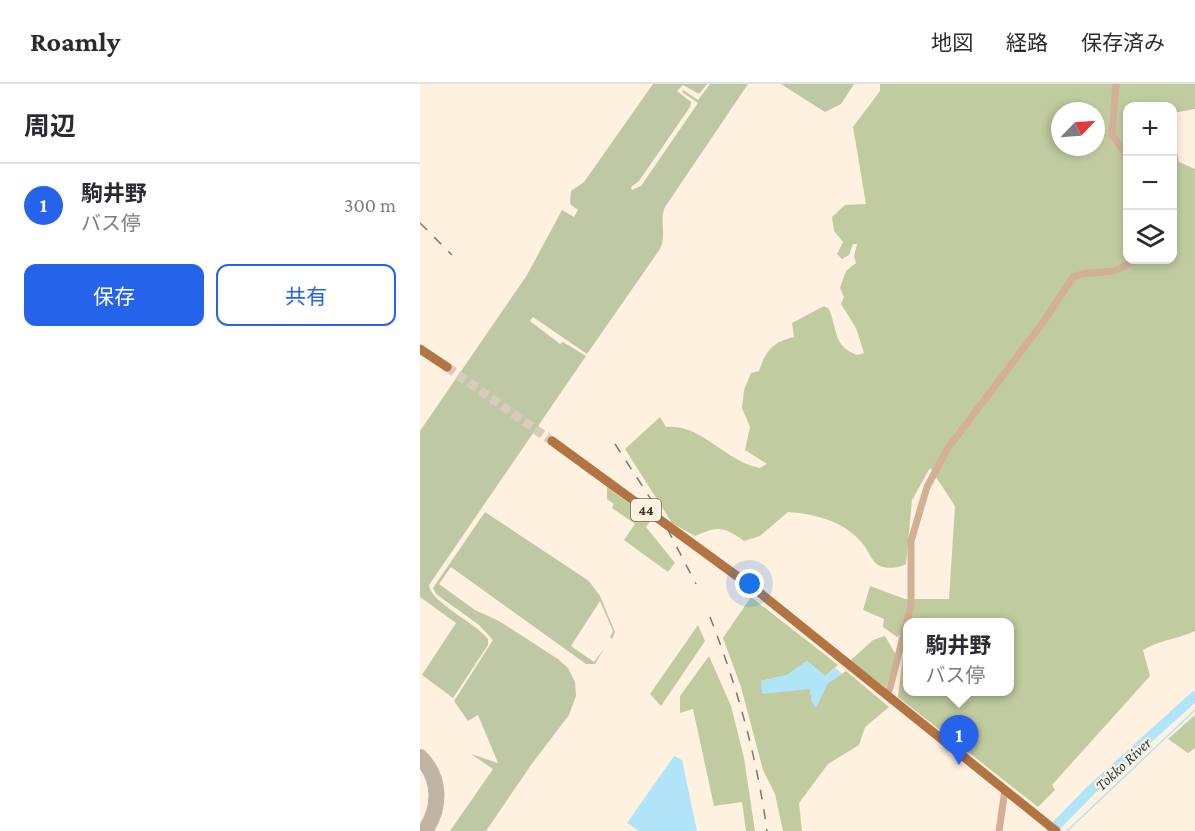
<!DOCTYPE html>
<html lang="ja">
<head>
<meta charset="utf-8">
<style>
	:root { --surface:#fff; --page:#f2f2f3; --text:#2b2b33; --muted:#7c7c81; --line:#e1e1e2; --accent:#2563eb }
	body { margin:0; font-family:"Crimson Pro","Noto Sans JP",serif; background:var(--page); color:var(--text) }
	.controls { position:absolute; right:18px; top:18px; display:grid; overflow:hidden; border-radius:12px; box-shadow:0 3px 9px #0003 }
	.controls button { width:54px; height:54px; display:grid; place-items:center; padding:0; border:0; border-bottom:2px solid var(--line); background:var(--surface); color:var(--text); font:30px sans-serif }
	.compass { position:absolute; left:631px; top:18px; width:54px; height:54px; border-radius:50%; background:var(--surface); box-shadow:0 3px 9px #0003; rotate:65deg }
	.you { position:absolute; left:330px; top:500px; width:21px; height:21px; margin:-15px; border:4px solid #fff; border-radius:50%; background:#1a73e8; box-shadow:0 0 0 9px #1a73e833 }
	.badge { display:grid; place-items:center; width:39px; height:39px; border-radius:50%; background:var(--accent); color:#fff; font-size:20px; font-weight:700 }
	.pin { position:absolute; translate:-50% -50px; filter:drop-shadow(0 2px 3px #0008) }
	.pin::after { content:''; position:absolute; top:32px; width:21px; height:18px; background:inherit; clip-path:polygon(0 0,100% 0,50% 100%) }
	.popup { position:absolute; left:483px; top:534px; width:111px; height:78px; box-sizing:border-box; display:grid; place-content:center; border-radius:12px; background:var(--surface); filter:drop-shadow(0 2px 4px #0005); font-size:20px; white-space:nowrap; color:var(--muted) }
	.popup b { font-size:22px; color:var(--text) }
	.popup::after { content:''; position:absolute; left:50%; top:100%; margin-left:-12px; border:12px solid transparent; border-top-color:var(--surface) }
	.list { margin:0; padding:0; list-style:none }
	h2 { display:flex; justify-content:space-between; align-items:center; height:78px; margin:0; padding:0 24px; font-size:26px }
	h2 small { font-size:20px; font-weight:400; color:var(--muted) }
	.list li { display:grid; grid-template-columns:39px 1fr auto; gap:18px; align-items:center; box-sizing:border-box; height:84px; padding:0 24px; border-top:2px solid var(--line) }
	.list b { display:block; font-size:22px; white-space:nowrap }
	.list p { margin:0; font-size:20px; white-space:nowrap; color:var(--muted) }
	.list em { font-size:20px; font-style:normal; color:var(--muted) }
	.actions { display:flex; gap:12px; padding:18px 24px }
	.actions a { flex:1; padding:14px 0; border:2px solid var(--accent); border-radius:12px; text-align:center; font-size:21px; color:var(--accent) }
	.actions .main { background:var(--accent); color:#fff }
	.icon { flex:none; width:33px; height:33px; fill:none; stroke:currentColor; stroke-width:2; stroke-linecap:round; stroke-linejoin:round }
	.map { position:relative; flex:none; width:775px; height:747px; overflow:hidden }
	header { display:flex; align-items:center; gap:36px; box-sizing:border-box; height:84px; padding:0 30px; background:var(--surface); border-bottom:2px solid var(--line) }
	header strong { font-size:28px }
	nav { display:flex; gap:33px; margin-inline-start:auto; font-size:21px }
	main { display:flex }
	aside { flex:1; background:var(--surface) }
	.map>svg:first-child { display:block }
	.green { fill:#bfc8a5 }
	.forest { fill:#c0cb9f; fill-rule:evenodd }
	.water { fill:#b0e4f8 }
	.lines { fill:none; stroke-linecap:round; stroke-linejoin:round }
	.stream { stroke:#b0e4f8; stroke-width:1.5 }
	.river { stroke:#b0e4f8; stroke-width:10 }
	.taxiway { stroke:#c0b4a4; stroke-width:16 }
	.major-tunnel { stroke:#d7cbba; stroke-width:9; stroke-dasharray:9 4.5; stroke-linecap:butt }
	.minor { stroke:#d3af96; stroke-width:7 }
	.major { stroke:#b37444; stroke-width:9 }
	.rail { stroke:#82786a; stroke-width:1.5; stroke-dasharray:10 10; stroke-linecap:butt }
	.labels { text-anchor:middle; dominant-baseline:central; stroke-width:4.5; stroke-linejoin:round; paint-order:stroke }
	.shield { fill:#fef1df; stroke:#756b5e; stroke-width:1.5 }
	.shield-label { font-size:14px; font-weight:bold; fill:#3a3226 }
	.water-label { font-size:16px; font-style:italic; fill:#133f4e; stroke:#fef1df }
</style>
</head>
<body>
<header>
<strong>Roamly</strong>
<nav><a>地図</a><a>経路</a><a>保存済み</a></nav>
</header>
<main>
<aside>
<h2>周辺<small></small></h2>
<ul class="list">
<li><span class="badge">1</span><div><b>駒井野</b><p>バス停</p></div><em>300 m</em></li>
</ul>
<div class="actions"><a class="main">保存</a><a>共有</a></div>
</aside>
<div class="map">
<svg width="775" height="747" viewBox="0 0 775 747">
	<rect width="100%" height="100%" fill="#fef1df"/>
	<g class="green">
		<path d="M233,0h54l-8,10 -16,-9 -6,6 14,11 -1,5 -51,74 -8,6 1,3 9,-4 57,-83 -16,-11 1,-2 15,10 12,-16h38l-83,123c-6,14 2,28 -5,42l-73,105 -54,-37 -3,4 30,23 3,-2 23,14 -157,229c1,17 47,38 59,54v6l-35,53 -31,-23 34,-52 -36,-26v-166l107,-156 35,-65 12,7 4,-7 -8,-6 1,-13 13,-9z"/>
		<path d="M361,0h73l-13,20 -16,8z"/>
		<path d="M65,428l104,69 11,15 15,36 -3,7 -2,-2 3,-6 -13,-30 -29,45 23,16 10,-13 -9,15h-9l-135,-97 -12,17 36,26 24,11 59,38 10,9 7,14 1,14 -7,19 -38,50 -45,66h-36l43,-62 -22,-15 27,9 -20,-48 -10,6 -14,-20 39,-61 -14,-15 -43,-31 -3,-6z"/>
	</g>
	<g class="forest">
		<path d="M460,0h315v25l-22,4 -1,-7h-44v154h44l1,-125 6,27 16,7v462c-17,8 -36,9 -52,19l7,26 -98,109 3,5 -17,17 -140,-110 5,-41 5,-3v39h102v-70h-66l-1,-5 -10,5h-25v14l-6,-3 -5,4 -14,-10 1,-8 -21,-9 7,-24 35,13h44l6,-93 -25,-38 -18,32 -6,64c-6,4 -20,5 -26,2 -8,-3 -12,-16 -17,-22 -19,-23 -47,-30 -75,-32l-28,24 -16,5c-21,-15 -26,-15 -49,-5l-23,-13 -47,-74 35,-32 6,10c37,-3 59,35 94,41l7,-4 -22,-14 5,-23 -8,-19 2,-18 7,-17 8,-2c7,-21 14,-29 35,-34l-2,-14 32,-17 5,3c9,22 4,37 28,46l7,-2 -8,-25 -15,-24 3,-7 -4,-9 6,-17 10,-8 -2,-7 3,-12h-4l-4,11 -7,4 -5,-5 6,-12 -9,-11 -2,-14 13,-12 21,-1 -13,-77 27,-36zM640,27h36v36h-36z"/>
		<path d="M187,403l44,33 -5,7 29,36 -7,9 -44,-32 11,-16 -23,-16 2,-4 -7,-5z"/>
		<path d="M331,513l87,68 -13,11 -18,-15 -20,14 -26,6 49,8 2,13 16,-19 18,-12 43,36 -24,20 -6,18 -31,19 -29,39 3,28h-19l-8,-37 -12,-24 -22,-83 -18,-49z"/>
		<path d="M278,541l7,16 -44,65 -11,-12z"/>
		<path d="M465,552l11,19 -10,33 -36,-27 23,-21z"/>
		<path d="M289,572l22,50 13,52 11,73h-9l-4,-29 -28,4 -21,-97 -13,4v-17z"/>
		<path d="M775,631v33l-7,5 -20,-14z"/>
	</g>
	<g class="water">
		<path d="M387,577l18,15 10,-8 7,6 -14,9 -12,25 -4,-6 -2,-13 -48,5 -1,-13 26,-6z"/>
		<path d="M254,672l8,4 15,71h-58l-12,-8z"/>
	</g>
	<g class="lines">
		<path class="stream" d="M647,747l128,-121"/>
		<path class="river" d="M631,747l39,-40 105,-95"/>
		<path class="taxiway" d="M0,673c21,21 21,50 5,74"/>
		<g class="major-tunnel">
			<path d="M27,283l105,74"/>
			<path d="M321,495l19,14"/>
		</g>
		<g class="minor">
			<path d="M696,0l-4,51 16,22"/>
			<path d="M466,612l4,-8 21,-83v-64l16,-54 21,-39 96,-127 29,-44 9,-3 32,-3 23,-11"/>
			<path d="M579,747l6,-41"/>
		</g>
		<g class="major">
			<path d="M0,265l27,18"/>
			<path d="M132,357l189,138"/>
			<path d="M340,509l296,238"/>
		</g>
		<g class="rail">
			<path d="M0,139l32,32"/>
			<path d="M195,360l41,63 40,77"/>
			<path d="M290,533c27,69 47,140 57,214"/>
		</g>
	</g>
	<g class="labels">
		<rect class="shield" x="211" y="415" width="30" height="22" rx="4.5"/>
		<g class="shield-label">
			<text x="226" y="426">44</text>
		</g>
		<g class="water-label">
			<text transform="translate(703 680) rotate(-43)">Tokko River</text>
		</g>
	</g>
</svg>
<div class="controls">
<button>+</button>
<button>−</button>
<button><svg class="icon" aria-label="layers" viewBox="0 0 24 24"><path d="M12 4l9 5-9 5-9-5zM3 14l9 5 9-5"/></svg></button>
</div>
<svg class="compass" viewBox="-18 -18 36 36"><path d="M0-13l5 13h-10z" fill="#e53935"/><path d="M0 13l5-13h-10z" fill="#7c7c81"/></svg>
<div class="you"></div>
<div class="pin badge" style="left:539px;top:681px">1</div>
<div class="popup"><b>駒井野</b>バス停</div>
</div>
</main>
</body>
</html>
